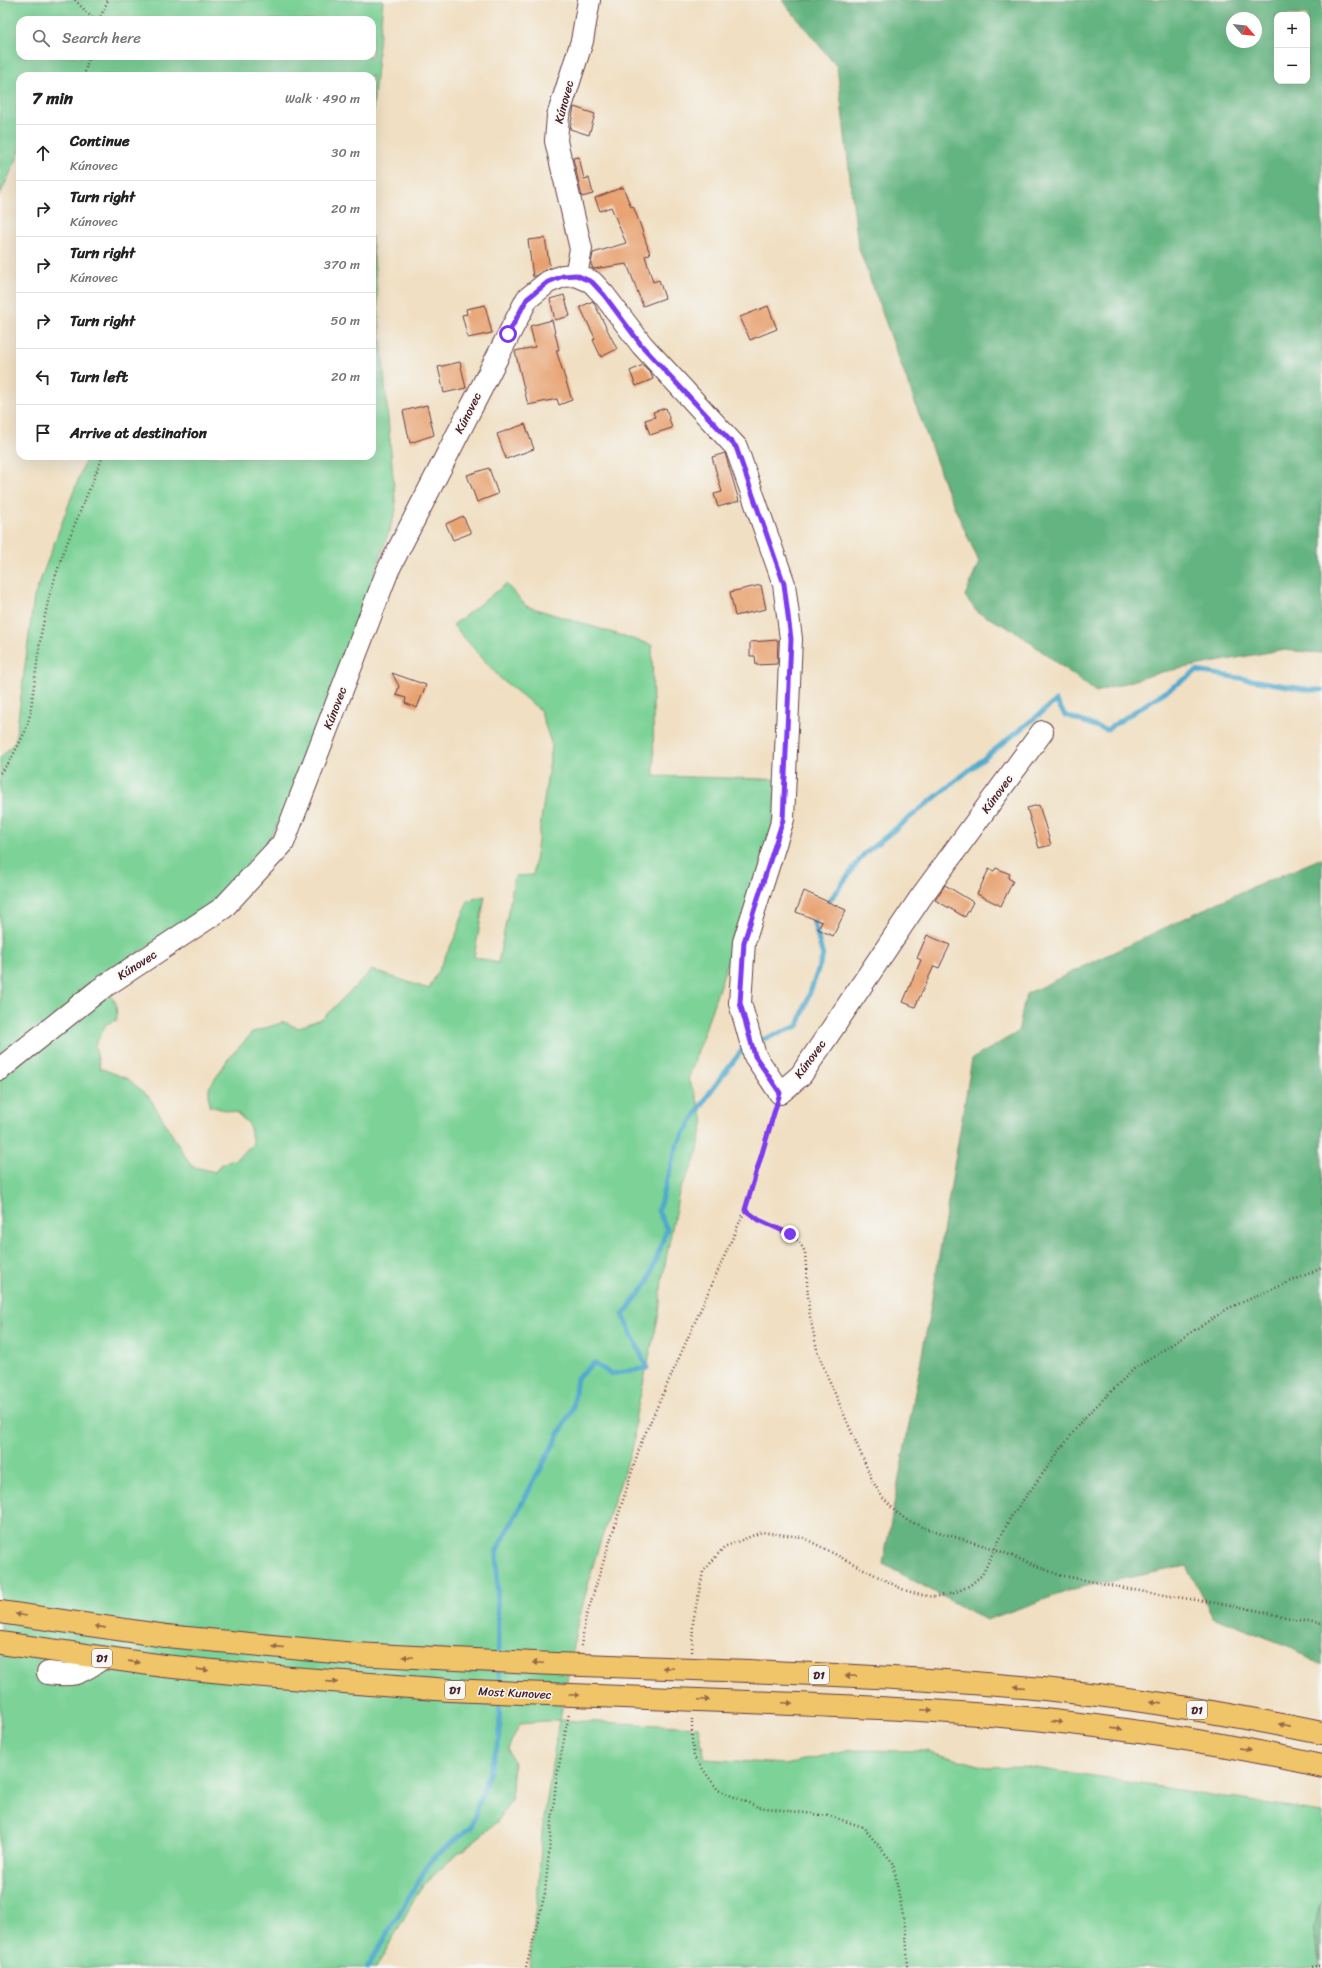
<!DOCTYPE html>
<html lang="en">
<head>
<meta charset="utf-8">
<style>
	:root { --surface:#fff; --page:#f2f2f2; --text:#222; --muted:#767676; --line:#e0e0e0 }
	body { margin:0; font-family:Sriracha,sans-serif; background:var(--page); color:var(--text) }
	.controls { position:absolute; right:12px; top:12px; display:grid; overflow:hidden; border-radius:8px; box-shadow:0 4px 16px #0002 }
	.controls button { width:36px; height:36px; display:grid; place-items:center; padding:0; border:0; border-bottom:1px solid var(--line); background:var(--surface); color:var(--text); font:20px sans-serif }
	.compass { position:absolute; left:1226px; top:12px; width:36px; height:36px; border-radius:50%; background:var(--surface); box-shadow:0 4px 16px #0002; rotate:118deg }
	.stop { position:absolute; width:12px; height:12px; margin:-9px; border:3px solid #7c3aed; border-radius:50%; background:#fff }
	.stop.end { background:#7c3aed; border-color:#fff; box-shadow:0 1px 4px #0008 }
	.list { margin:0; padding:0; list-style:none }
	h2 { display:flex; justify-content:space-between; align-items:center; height:52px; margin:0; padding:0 16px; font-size:17px }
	h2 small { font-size:13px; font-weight:400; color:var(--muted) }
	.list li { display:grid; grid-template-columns:26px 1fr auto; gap:12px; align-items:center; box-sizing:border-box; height:56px; padding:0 16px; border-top:1px solid var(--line) }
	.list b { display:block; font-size:15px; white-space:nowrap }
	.list p { margin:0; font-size:13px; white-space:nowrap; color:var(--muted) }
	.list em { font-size:13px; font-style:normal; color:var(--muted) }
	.icon { flex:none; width:22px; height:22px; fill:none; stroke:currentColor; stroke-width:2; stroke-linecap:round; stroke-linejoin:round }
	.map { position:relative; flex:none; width:1322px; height:1968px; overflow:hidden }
	.search { position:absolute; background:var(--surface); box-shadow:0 4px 16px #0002; left:16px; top:16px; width:360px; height:44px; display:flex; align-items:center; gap:10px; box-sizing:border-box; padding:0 14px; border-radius:12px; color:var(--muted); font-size:15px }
	.panel { position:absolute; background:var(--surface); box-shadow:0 4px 16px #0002; left:16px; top:72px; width:360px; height:388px; border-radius:12px }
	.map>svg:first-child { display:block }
	.green { fill:#7bd297; stroke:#627861; fill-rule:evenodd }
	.forest { fill:#64b480; stroke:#576a56; fill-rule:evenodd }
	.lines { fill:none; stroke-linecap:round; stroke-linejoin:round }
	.stream { stroke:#4fa9cd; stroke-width:5 }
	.building { fill:#e8a271 }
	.minor-casing { stroke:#633c42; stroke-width:24 }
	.highway-casing { stroke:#633c42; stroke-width:24 }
	.path { stroke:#633c42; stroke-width:2.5; stroke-dasharray:1 3; stroke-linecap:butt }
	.minor { stroke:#fff; stroke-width:22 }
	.highway { stroke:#f0c469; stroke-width:22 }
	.highway-bridge-casing { stroke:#633c42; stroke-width:24; stroke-linecap:butt }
	.highway-bridge { stroke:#f0c469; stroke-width:22 }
	.oneway { fill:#956947 }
	.route { stroke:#7c3aed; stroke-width:5 }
	.labels { text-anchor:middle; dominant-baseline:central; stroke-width:3; stroke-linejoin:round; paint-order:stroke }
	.shield { fill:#f6f6f2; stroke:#7e6067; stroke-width:1 }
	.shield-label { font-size:11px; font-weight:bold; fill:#4a1f2b }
	.street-label { font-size:12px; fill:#4a1f2b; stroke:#f6f6f2 }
</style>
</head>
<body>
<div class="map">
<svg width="1322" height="1968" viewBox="0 0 1322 1968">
	<rect width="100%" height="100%" fill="#f6f6f2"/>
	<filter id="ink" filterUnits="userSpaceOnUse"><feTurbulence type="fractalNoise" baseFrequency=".025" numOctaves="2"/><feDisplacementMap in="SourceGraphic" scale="8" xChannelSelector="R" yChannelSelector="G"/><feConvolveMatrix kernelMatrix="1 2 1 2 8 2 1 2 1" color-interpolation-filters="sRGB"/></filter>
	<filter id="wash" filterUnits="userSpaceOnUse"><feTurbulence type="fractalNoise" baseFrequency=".012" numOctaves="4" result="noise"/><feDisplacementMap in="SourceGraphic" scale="16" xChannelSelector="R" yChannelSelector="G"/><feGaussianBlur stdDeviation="0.9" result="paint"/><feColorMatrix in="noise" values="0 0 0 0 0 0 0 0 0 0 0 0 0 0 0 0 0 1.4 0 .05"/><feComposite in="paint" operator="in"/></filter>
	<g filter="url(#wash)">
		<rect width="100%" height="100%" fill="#f0dfc2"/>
		<g class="green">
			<path d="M0,0h383l-11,121v-45h-352v76l-20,43zM20,20h352v36h-352z"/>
			<path d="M372,236l24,274 -70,211 -51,108 -21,35 -32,32 -124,84 18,23 1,17 -11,4 -11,22 5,22 28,11 22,19 41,68 24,6 6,-8 15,-5 17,-15 -4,-20 -12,-11 -28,-7v-18l19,-29 25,-27 31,-10 14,6 25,-10 49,-48 57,19 27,-54 12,-35 17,-4 -11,61 24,6 17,-87 18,-1 19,-129 -12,-36 -40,-32 -47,-53 53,-41 20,22 126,39 2,131 145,4 -74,190 -37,110 7,13 9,28 -8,37 -17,34 -17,88 -3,34 -24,105 -1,23 -39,116 -20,77 -15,85 138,7 7,32 79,5 68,-14 74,1 61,16 36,-1 299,46v90l-9,28 9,38h-793l8,-65 5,-71 17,-112 -39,3 -12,26 6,14 -3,37 -15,23 -48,39 -26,24 -46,82h-376v-1210l15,-16 19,-145 53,-141h285z"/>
		</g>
		<g class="forest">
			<path d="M782,0h540v653l-42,-3 -118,22 -66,20 -81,-61 -38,-19 -12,-16 14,-34 -33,-74 -88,-242 -21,-179zM1277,15h30v66h-30zM1232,18h24v24h-24z"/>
			<path d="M1322,858v808l-29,-18 -80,-31 -26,-51 -110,22 -91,32 -103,-56 44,-236 45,-269 46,-27 8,-38 195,-93z"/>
			<path d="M1322,1902v60l-9,-32z"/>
		</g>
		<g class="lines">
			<g class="stream">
				<path d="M825,907l39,-53 192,-153 9,14 41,15 91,-59 114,19h11"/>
				<path d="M756,1042l42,-16 25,-70 -9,-33 5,-8"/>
				<path d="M498,1655l-1,-105 76,-142 4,-30 17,-15 17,11 36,-6 -24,-53 25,-33 19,-53 -9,-18 19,-66 33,-53 36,-47"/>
				<path d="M499,1665v22"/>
				<path d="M367,1968l64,-108 40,-33 29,-89 -1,-41"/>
			</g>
		</g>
		<g id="blocks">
			<g class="building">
				<path d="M574,107l21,7 -6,21 -19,-6z"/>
				<path d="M579,157l5,22 5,-1 4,16 -11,3 -9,-39z"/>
				<path d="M623,187l8,20 2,-1 7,18 10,30 -5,2 8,26 6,-2 6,18 -22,8 -16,-42 -34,5 -2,-5 2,-11 33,-10 -15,-36 -11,4 -5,-13z"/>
				<path d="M545,238l5,30 -17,9 -5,-37z"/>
				<path d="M564,295l6,21 -15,4 -5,-21z"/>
				<path d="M593,301l24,48 -16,8 -8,-17 2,-2 -15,-31z"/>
				<path d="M485,305l7,28 -24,5 -6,-23 5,-1 -1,-5z"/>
				<path d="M768,306l9,23 -27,11 -10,-23z"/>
				<path d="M552,320l7,30h-3l16,50 -13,5 -2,-6 -29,6 -13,-54 20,-4 -5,-21z"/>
				<path d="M460,362l6,26 -22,5 -6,-26z"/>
				<path d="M643,365l7,7 3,7 -17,7 -6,-15z"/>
				<path d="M427,405l7,30 -24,8 -7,-32z"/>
				<path d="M666,408l6,20 -22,7 -5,-15 10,-3 -2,-5z"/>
				<path d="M525,424l9,25 -28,10 -9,-25z"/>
				<path d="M725,453l14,48 -21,6 -4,-13 8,-2 -10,-35z"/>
				<path d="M489,468l9,26 -21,8 -10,-27z"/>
				<path d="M463,516l8,17 -18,7 -7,-16z"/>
				<path d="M761,585l5,24 -31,7 -5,-24z"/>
				<path d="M778,640l-1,24 -21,1 -1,-9h-5v-14z"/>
				<path d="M392,673l34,12 -9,23 -12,-5 1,-5 -10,-3 3,-9z"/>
				<path d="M1039,805l12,40 -12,3 -12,-40z"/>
				<path d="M996,868l14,6 -2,4 5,3 -12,25 -24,-12 12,-25 5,2z"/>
				<path d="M945,885l28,17 -8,15 -30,-17z"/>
				<path d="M804,891l42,19 -13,26 -15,-7 4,-7 -26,-10z"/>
				<path d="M927,935l23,10 -11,23 -5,-2 -19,41 -12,-5 18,-42 -4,-2z"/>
			</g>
		</g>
	</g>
	<g filter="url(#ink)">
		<use href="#blocks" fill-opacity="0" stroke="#633c42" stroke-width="1"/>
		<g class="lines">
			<g class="minor-casing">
				<g id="minor">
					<path d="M576,275l5,-26 -25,-108 2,-25 24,-75 7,-41"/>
					<path d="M0,1069l99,-79 124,-82 60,-65 105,-273 139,-271 21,-17 15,-6 13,-1 16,7 12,13 38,50 94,102 48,137 7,55 -8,180 -39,123 -4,61 15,53 25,37 21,-18 120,-178 121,-165"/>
					<path d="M48,1673c29,4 31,0 55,-15"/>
				</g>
			</g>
			<g class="highway-casing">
				<g id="highway">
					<path d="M0,1612l166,24"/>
					<path d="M0,1643l164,23"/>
					<path d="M749,1671c107,5 215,9 322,21 85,9 168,24 251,41"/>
					<path d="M748,1702c96,4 192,8 287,17 97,10 192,25 287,46"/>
				</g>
			</g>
			<g class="path">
				<path d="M75,0l19,20"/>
				<path d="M99,20l9,-20"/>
				<path d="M84,76l5,-20"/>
				<path d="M0,773l10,-12 15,-29 5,-17 11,-81 8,-37 14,-44 40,-97"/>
				<path d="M745,1210l14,10 31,14 10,9 5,9 4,60 9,42 55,128 10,16 13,14 11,8 18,8 70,21 64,26 91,18 86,13 86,19"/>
				<path d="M581,1646l5,-29 55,-174 104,-233 30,-100"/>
				<path d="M692,1652l1,-30 10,-50 21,-25 38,-15 40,5 100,52 14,5 17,3 21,-4 15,-7 13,-11 28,-57 73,-99 52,-51 94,-60 93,-40"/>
				<path d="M692,1719v22l2,16 24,33 40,17 72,9 33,11 30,36 13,69 2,36"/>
				<path d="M1311,1967h11"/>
				<path d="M526,1968l19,-75 11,-112 13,-67"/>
			</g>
			<use href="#minor" class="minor"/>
			<use href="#highway" class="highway"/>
			<g class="highway-bridge-casing">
				<g id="highway-bridge">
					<path d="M166,1636l189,18 200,10 194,7"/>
					<path d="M164,1666l88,9 197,15 299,12"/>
				</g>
			</g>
			<use href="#highway-bridge" class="highway-bridge"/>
		</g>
		<defs><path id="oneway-solid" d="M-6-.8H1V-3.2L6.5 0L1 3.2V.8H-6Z"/></defs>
		<g class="oneway">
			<use href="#oneway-solid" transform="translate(21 1615) rotate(-170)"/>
			<use href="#oneway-solid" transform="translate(100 1627) rotate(-172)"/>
			<use href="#oneway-solid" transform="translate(278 1647) rotate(-175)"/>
			<use href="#oneway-solid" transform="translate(408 1657) rotate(-177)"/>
			<use href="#oneway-solid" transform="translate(134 1662) rotate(8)"/>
			<use href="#oneway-solid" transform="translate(538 1663) rotate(-177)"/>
			<use href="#oneway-solid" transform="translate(668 1668) rotate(-178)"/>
			<use href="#oneway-solid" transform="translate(203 1670) rotate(6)"/>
			<use href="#oneway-solid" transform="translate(851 1676) rotate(-177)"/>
			<use href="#oneway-solid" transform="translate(332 1682) rotate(5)"/>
			<use href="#oneway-solid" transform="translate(1019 1687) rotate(-175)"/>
			<use href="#oneway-solid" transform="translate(574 1695) rotate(2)"/>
			<use href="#oneway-solid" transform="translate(704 1700) rotate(2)"/>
			<use href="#oneway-solid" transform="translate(787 1703) rotate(3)"/>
			<use href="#oneway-solid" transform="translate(1156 1703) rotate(-172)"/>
			<use href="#oneway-solid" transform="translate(927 1710) rotate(3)"/>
			<use href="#oneway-solid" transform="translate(1057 1722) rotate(6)"/>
			<use href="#oneway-solid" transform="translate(1284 1725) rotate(-169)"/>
			<use href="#oneway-solid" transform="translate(1117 1729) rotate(7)"/>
			<use href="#oneway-solid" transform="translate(1245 1749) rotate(11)"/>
		</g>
	</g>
	<g class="lines" filter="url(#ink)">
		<path class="route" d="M508,334l19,-35 21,-17 15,-6 13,-1 16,7 12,13 38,51 94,101 48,137 7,55 -8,181 -39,122 -4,61 15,53 25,37 -35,117 14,10 31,14"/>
	</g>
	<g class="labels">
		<g class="shield">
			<rect x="92" y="1649" width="20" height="18" rx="3"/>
			<rect x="809" y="1666" width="20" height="18" rx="3"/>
			<rect x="445" y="1681" width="20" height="18" rx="3"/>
			<rect x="1187" y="1701" width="20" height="18" rx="3"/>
		</g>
		<g class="shield-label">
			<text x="102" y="1658">D1</text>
			<text x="819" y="1675">D1</text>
			<text x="455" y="1690">D1</text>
			<text x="1197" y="1710">D1</text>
		</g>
		<g class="street-label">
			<text transform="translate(564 102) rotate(-75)">Kúnovec</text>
			<text transform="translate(468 413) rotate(-63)">Kúnovec</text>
			<text transform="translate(335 708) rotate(-69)">Kúnovec</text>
			<text transform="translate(997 794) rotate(-54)">Kúnovec</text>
			<text transform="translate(137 965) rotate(-33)">Kúnovec</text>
			<text transform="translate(810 1059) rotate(-54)">Kúnovec</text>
			<text transform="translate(515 1693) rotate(3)">Most Kunovec</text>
		</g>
	</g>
</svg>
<div class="controls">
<button>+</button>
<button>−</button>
</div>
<svg class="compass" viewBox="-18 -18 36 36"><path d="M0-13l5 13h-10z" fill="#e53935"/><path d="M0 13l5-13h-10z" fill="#767676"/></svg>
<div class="stop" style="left:508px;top:334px"></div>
<div class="stop end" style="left:790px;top:1234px"></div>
<div class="search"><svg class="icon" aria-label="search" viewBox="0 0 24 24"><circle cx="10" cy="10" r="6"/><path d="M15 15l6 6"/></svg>Search here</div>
<section class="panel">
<h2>7 min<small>Walk · 490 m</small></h2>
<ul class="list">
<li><svg class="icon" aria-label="ahead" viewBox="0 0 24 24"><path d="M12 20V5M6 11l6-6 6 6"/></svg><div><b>Continue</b><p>Kúnovec</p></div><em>30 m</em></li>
<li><svg class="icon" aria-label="right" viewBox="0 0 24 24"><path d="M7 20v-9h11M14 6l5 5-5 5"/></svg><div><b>Turn right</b><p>Kúnovec</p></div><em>20 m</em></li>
<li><svg class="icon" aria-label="right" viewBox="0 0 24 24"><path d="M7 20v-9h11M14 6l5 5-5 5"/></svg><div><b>Turn right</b><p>Kúnovec</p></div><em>370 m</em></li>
<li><svg class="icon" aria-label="right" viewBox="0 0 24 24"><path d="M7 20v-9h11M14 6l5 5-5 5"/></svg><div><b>Turn right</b></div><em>50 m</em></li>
<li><svg class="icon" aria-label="left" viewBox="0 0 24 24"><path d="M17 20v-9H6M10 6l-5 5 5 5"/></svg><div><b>Turn left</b></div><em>20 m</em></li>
<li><svg class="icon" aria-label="arrive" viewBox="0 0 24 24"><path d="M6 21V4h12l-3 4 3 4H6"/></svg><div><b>Arrive at destination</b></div></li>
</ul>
</section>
</div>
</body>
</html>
